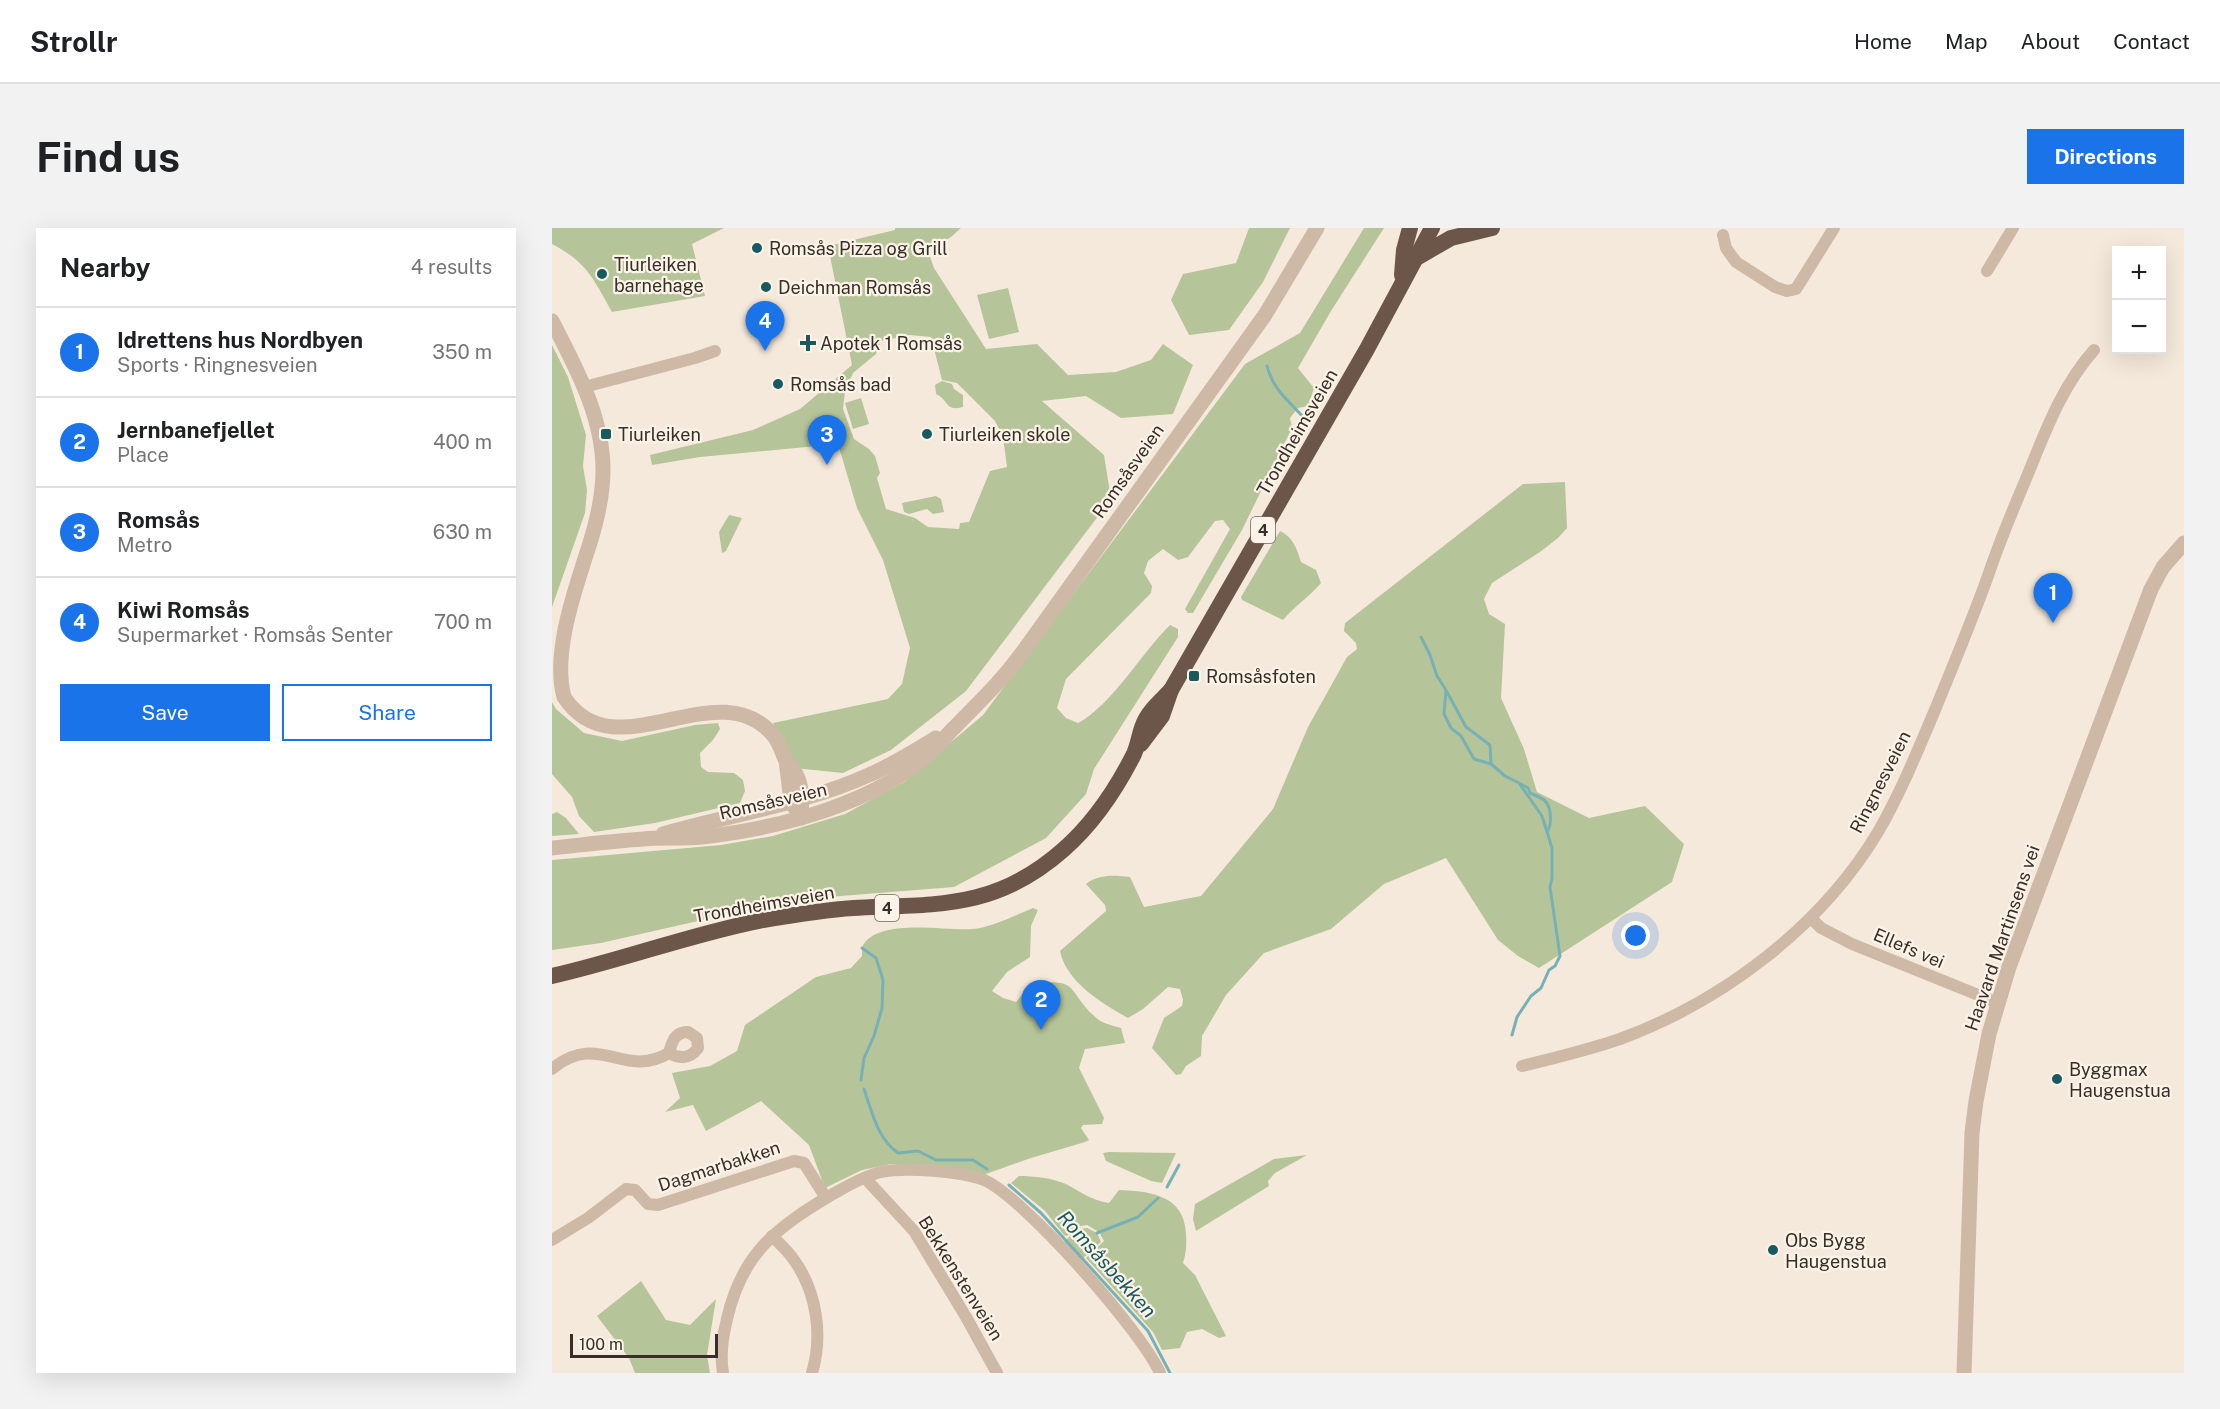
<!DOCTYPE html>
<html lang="en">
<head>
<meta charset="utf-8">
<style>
	:root { --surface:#fff; --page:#f2f2f2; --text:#202124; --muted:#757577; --line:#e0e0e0; --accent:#1a73e8 }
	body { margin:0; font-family:"Public Sans",sans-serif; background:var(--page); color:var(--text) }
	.controls { position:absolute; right:18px; top:18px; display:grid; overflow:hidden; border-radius:0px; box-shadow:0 6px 24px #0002 }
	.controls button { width:54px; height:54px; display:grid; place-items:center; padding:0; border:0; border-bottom:2px solid var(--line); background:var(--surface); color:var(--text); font:30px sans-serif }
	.scale { position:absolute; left:18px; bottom:15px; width:148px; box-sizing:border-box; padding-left:6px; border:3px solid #392d27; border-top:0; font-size:16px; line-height:21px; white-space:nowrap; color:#392d27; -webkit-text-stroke:4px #fbf3e8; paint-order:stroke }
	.you { position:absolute; left:1084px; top:708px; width:21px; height:21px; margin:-15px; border:4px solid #fff; border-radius:50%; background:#1a73e8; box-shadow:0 0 0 9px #1a73e833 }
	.badge { display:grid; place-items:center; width:39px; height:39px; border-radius:50%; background:var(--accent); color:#fff; font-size:20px; font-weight:700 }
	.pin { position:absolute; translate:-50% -50px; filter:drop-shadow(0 2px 3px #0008) }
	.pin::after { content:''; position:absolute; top:32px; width:21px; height:18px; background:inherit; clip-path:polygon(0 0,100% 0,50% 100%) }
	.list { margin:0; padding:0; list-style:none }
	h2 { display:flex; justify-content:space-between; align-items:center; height:78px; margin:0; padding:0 24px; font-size:26px }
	h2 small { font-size:20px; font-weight:400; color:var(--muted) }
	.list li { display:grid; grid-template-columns:39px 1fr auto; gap:18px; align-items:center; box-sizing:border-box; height:90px; padding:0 24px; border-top:2px solid var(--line) }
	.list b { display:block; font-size:22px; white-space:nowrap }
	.list p { margin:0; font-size:20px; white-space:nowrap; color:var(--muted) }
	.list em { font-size:20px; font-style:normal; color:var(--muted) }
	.actions { display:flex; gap:12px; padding:18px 24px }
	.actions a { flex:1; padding:14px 0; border:2px solid var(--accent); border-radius:0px; text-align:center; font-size:21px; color:var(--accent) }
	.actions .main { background:var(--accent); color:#fff }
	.map { position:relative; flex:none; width:1632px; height:1145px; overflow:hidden; border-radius:0px }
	header { display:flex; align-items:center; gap:36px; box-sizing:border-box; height:84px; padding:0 30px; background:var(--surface); border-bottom:2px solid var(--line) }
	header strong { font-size:28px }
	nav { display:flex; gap:33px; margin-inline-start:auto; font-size:21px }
	.intro { display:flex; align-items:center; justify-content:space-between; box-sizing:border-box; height:144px; padding:0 36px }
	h1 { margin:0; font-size:42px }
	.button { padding:15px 27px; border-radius:0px; background:var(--accent); color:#fff; font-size:21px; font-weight:700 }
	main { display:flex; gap:36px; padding:0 36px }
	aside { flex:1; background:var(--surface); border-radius:0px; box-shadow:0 6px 24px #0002 }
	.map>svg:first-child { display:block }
	.green { fill:#b6c599; fill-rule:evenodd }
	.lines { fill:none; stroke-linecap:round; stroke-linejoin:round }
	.stream { stroke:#77b1b5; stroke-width:3 }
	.minor { stroke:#ceb9a6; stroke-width:12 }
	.tertiary { stroke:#ceb9a6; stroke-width:15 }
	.trunk { stroke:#6c564a; stroke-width:16 }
	.poi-dot { fill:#185a5f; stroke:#fbf3e8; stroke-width:2 }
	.labels { text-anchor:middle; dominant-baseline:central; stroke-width:4.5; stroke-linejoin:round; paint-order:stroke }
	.shield { fill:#fbf3e8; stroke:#736861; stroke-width:1.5 }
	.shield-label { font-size:16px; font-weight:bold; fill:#392d27 }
	.poi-label { font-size:18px; fill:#392d27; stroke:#fbf3e8; text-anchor:start }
	.street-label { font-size:18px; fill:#392d27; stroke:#fbf3e8 }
	.water-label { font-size:20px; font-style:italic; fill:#185a5f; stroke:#fbf3e8 }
</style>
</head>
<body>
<header>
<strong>Strollr</strong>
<nav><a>Home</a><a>Map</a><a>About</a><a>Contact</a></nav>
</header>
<div class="intro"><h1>Find us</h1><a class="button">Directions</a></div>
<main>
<aside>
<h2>Nearby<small>4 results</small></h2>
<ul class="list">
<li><span class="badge">1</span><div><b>Idrettens hus Nordbyen</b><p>Sports · Ringnesveien</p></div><em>350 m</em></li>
<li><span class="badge">2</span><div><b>Jernbanefjellet</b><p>Place</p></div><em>400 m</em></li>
<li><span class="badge">3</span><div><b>Romsås</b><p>Metro</p></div><em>630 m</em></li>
<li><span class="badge">4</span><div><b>Kiwi Romsås</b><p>Supermarket · Romsås Senter</p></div><em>700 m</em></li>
</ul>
<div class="actions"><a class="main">Save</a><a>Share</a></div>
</aside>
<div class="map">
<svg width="1632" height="1145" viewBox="0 0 1632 1145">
	<rect width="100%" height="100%" fill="#f5e9db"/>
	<g class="green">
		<path d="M0,0h172l-32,16 13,52 -93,16c-18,-32 -25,-50 -60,-68z"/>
		<path d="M343,0h66l-10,9 -23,14 6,17 52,81 51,-5 31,31 48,-3 35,-12 12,-16 30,21 -20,49 -52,4 -35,-22 -44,5 62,54 7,44 -145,192 -75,59 -48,23 -49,-5 -21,-45 115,-24 14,-15 8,-36 -27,-88 -26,-52 -19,-64 -138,13 -48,8 -2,-10 103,-25 47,-21 52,-44 -24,-119 67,-16zM358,107l21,2 11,43 15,3 38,38 8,16 4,30 -17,4 -21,51 -9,1 -1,6 -31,-2 -13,-9 -29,-9 -9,-31 3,-5 -5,-17 -6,-7 -15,-10 -11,-30 2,-18 8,-18 23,-19 5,-13z"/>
		<path d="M697,0h41l-27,54 -34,48 -40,5 -18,-35 12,-26 53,-11z"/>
		<path d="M812,0h20l-53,83 -33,57 16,20 -6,18 -10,2 -8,10 2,10 -50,102 -49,83h-5l-3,-4 45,-80 -7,-9 -8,1 -27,36 -10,3 -15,-11 -15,12 -4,12 8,13 -1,7 -85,86 -9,29 9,10 12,5c33,-17 65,-72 92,-98l8,4v8l-84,132 -8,25 -40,44 -92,49 -163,13 -190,43 -49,7v-90l169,-15 52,-9 72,-22 59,-32 79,-67 262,-351 55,-31z"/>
		<path d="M456,60l11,44 -30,7 -12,-44z"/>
		<path d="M0,117l16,32 18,58 -3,31 4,24 -2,23 -33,94z"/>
		<path d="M390,153l10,3 2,5 9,6v12c-18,5 -14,-7 -27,-13l-1,-9z"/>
		<path d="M309,170l8,26 -16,5 -8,-26z"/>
		<path d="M1013,254l2,46 -9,10 -18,14 -48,31 -8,16 5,15 16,10 -4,74 23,51 13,43 52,26 56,-12 39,38 -12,38 -133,86 -21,-12 -20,-16 -52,-82 -62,26 -53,45 -67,24 -38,42 -24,41 -1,20 -15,10 -5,8 -5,1 -24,-27 12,-30 18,-12 1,-6 -3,-11 -12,-2 -25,22 -15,9c-25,-14 -62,-36 -68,-67l46,-40 -1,-6 -19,-21c12,-10 29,-9 44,-7l14,30 57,-11 72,-87 35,-82 39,-70 10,-8 -1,-6 -12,-12 1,-8 178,-139z"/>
		<path d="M384,268l5,3 3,13 -11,2 -6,-5 -18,5 -5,-2 -2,-9z"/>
		<path d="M177,287l13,3 -16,33 -4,2 -3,-21z"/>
		<path d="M728,303c13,6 17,18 21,31l15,8 5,13c-12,14 -26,23 -38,37l-41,-20 -1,-3z"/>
		<path d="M0,474l4,7 28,24 38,8 73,-16 23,-2 2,6 -7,11 -13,13 1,14 7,5 26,1 9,7 2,11 -5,12 -85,20 -61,9 -15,-16 -7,-19 -20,-23z"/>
		<path d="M5,584l9,6 13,16 -27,2v-22z"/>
		<path d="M481,680l5,2 -7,16 -1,31 -23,15 -15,19 11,7 13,4 14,-17c53,-10 36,10 69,35 6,4 15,6 22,8l4,15 -40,6 -6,19 25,50 -2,6 -19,1 -2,3 8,12 -4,2 -54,16 -48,17 -52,-10 -40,-1 -29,6 -37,18 -16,-43 -48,-44 -55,30 -13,-26 -28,7 15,-14 -8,-25 38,-7 27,-15 8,-26 71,-48 35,-9 11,-12v-9c15,-30 81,-16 110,-18 18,-1 44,-14 61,-21z"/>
		<path d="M557,924l67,1 -14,30 -11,-2 -45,-20 -3,-8z"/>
		<path d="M755,927l-32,18 -7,8 1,5 -73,45 -3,-12 2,-15 79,-45z"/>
		<path d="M467,948c15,0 33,2 47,8 15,8 25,16 43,19l10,-13c27,1 61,4 66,36 2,13 2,25 -2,37l12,12 31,61 -7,2 -17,-9 -15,3 -7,16 -18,2 -9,-18 -67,-74 18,-17 -5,-9 -12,-7 -11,2 -9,9 -3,-1 -19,-24 -34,-28z"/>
		<path d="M535,1000l10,5 4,9 -20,18 -17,-18 13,-13z"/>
		<path d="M89,1053l25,39 24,5 26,-26 -9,56 3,18h-75l-6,-15 -32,-42z"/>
	</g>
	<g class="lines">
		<g class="stream">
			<path d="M715,138c6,24 21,34 37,52"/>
			<path d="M869,409l9,18 7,21 9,14 -2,24 7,14 10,8 13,23 17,5 14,12 14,7 23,33 10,32v30l-2,9 10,69 -5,10 -6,4 -8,18 -10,8 -14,21 -5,18"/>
			<path d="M895,464l19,35 24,18 1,19"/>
			<path d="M969,556l7,4 2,5c5,2 10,4 14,7 8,7 8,24 3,32"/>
			<path d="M309,852l3,-22 10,-22 8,-28 1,-28 -7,-22 -14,-10"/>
			<path d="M312,861c8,23 13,49 34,64l20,-2 18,9h37l14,9"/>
			<path d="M457,957l32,28 107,118 22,42"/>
			<path d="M615,959l12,-22"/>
			<path d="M545,1005l41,-16 20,-19"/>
		</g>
		<g class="minor">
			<path d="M1171,7l3,13 10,14 39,25 12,4 9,-2 38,-61"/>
			<path d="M1435,43l26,-43"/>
			<path d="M32,159l111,-29 20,-7"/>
			<path d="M1259,690l10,10 31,16 146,59"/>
			<path d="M970,838c33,-8 66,-16 98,-27 103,-38 201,-112 258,-207 23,-40 41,-84 59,-127 18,-44 36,-87 52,-132 11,-33 25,-66 39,-99 18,-44 34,-88 66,-124"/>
			<path d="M0,841c47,-39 71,11 117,-16 3,-12 6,-21 19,-21l9,6 1,10c-8,11 -18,11 -29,5"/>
			<path d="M313,950l49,53 52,86 31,56"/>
			<path d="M220,1008c8,8 16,15 22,24 23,32 29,76 18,113"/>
			<path d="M0,1012l36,-22 38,-29 9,1 13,14 10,1 136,-44 10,2 22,35"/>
			<path d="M171,1145c-3,-17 0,-38 4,-54 15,-66 49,-91 104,-124 15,-8 32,-19 50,-23 24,-5 80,-1 103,8 40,17 158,152 176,193"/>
		</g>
		<g class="tertiary">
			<path d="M0,93c24,47 51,95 51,149 0,26 -6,51 -14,76 -14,44 -37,107 -25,151 51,78 153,-28 209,38 6,7 8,15 12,24 3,5 8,9 11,15 7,13 6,29 5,44"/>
			<path d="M234,532l5,41 4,7"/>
			<path d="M111,606c69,-20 143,-30 208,-60 23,-10 44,-23 65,-36"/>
			<path d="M0,620c30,-3 60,-7 91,-9 19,-2 39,0 59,-2 78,-9 176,-33 234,-90 7,-6 12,-14 19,-20 25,-26 45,-44 67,-74l243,-338 52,-87"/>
			<path d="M1412,1145l8,-240 4,-32 13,-67 20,-67 142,-378 12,-22 21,-24"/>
		</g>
		<g class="trunk">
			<path d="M866,29l33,-19 41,-10"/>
			<path d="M850,47l2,-25 6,-22"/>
			<path d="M589,516l21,-28 9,-26 196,-341 65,-121"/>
			<path d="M0,748c71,-16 139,-42 211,-56 30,-5 60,-10 90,-12 84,-4 142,2 210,-58 30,-26 52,-59 70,-94 5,-10 6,-21 10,-31 5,-14 18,-24 28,-35"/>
		</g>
	</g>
	<g class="poi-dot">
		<circle cx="205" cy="20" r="6"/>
		<circle cx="50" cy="46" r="6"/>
		<circle cx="214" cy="59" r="6"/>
		<path d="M253 106h6v6h6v6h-6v6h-6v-6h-6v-6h6z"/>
		<circle cx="226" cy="156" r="6"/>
		<rect x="48" y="200" width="12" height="12" rx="3"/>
		<circle cx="375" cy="206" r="6"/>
		<rect x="636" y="442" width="12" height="12" rx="3"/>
		<circle cx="1505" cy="851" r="6"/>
		<circle cx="1221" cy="1022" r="6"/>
	</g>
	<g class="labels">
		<g class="shield">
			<rect x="699" y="289" width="24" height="26" rx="4.5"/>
			<rect x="323" y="667" width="24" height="26" rx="4.5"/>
		</g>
		<g class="shield-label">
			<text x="711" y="302">4</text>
			<text x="335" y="680">4</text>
		</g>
		<g class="poi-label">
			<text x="217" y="20">Romsås Pizza og Grill</text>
			<text x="62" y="36">Tiurleiken<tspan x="62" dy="21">barnehage</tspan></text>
			<text x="226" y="59">Deichman Romsås</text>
			<text x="268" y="115">Apotek 1 Romsås</text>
			<text x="238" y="156">Romsås bad</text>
			<text x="66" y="206">Tiurleiken</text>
			<text x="387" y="206">Tiurleiken skole</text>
			<text x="654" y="448">Romsåsfoten</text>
			<text x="1517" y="841">Byggmax<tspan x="1517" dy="21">Haugenstua</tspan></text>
			<text x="1233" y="1012">Obs Bygg<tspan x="1233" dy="21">Haugenstua</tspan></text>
		</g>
		<g class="street-label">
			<text transform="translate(745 204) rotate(-60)">Trondheimsveien</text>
			<text transform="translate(576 243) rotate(-55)">Romsåsveien</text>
			<text transform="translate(1328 554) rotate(-63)">Ringnesveien</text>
			<text transform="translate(221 573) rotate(-13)">Romsåsveien</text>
			<text transform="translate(212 676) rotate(-10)">Trondheimsveien</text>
			<text transform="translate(1450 710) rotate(-71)">Haavard Martinsens vei</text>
			<text transform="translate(1357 720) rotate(23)">Ellefs vei</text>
			<text transform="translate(167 938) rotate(-18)">Dagmarbakken</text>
			<text transform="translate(409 1050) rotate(58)">Bekkenstenveien</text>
		</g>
		<g class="water-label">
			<text transform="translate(555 1036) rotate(48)">Romsåsbekken</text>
		</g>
	</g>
</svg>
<div class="controls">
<button>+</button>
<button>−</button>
</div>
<div class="scale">100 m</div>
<div class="you"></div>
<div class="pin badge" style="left:1501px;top:395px">1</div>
<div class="pin badge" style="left:489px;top:802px">2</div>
<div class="pin badge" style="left:275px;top:237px">3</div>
<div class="pin badge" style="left:213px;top:123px">4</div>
</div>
</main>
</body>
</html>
